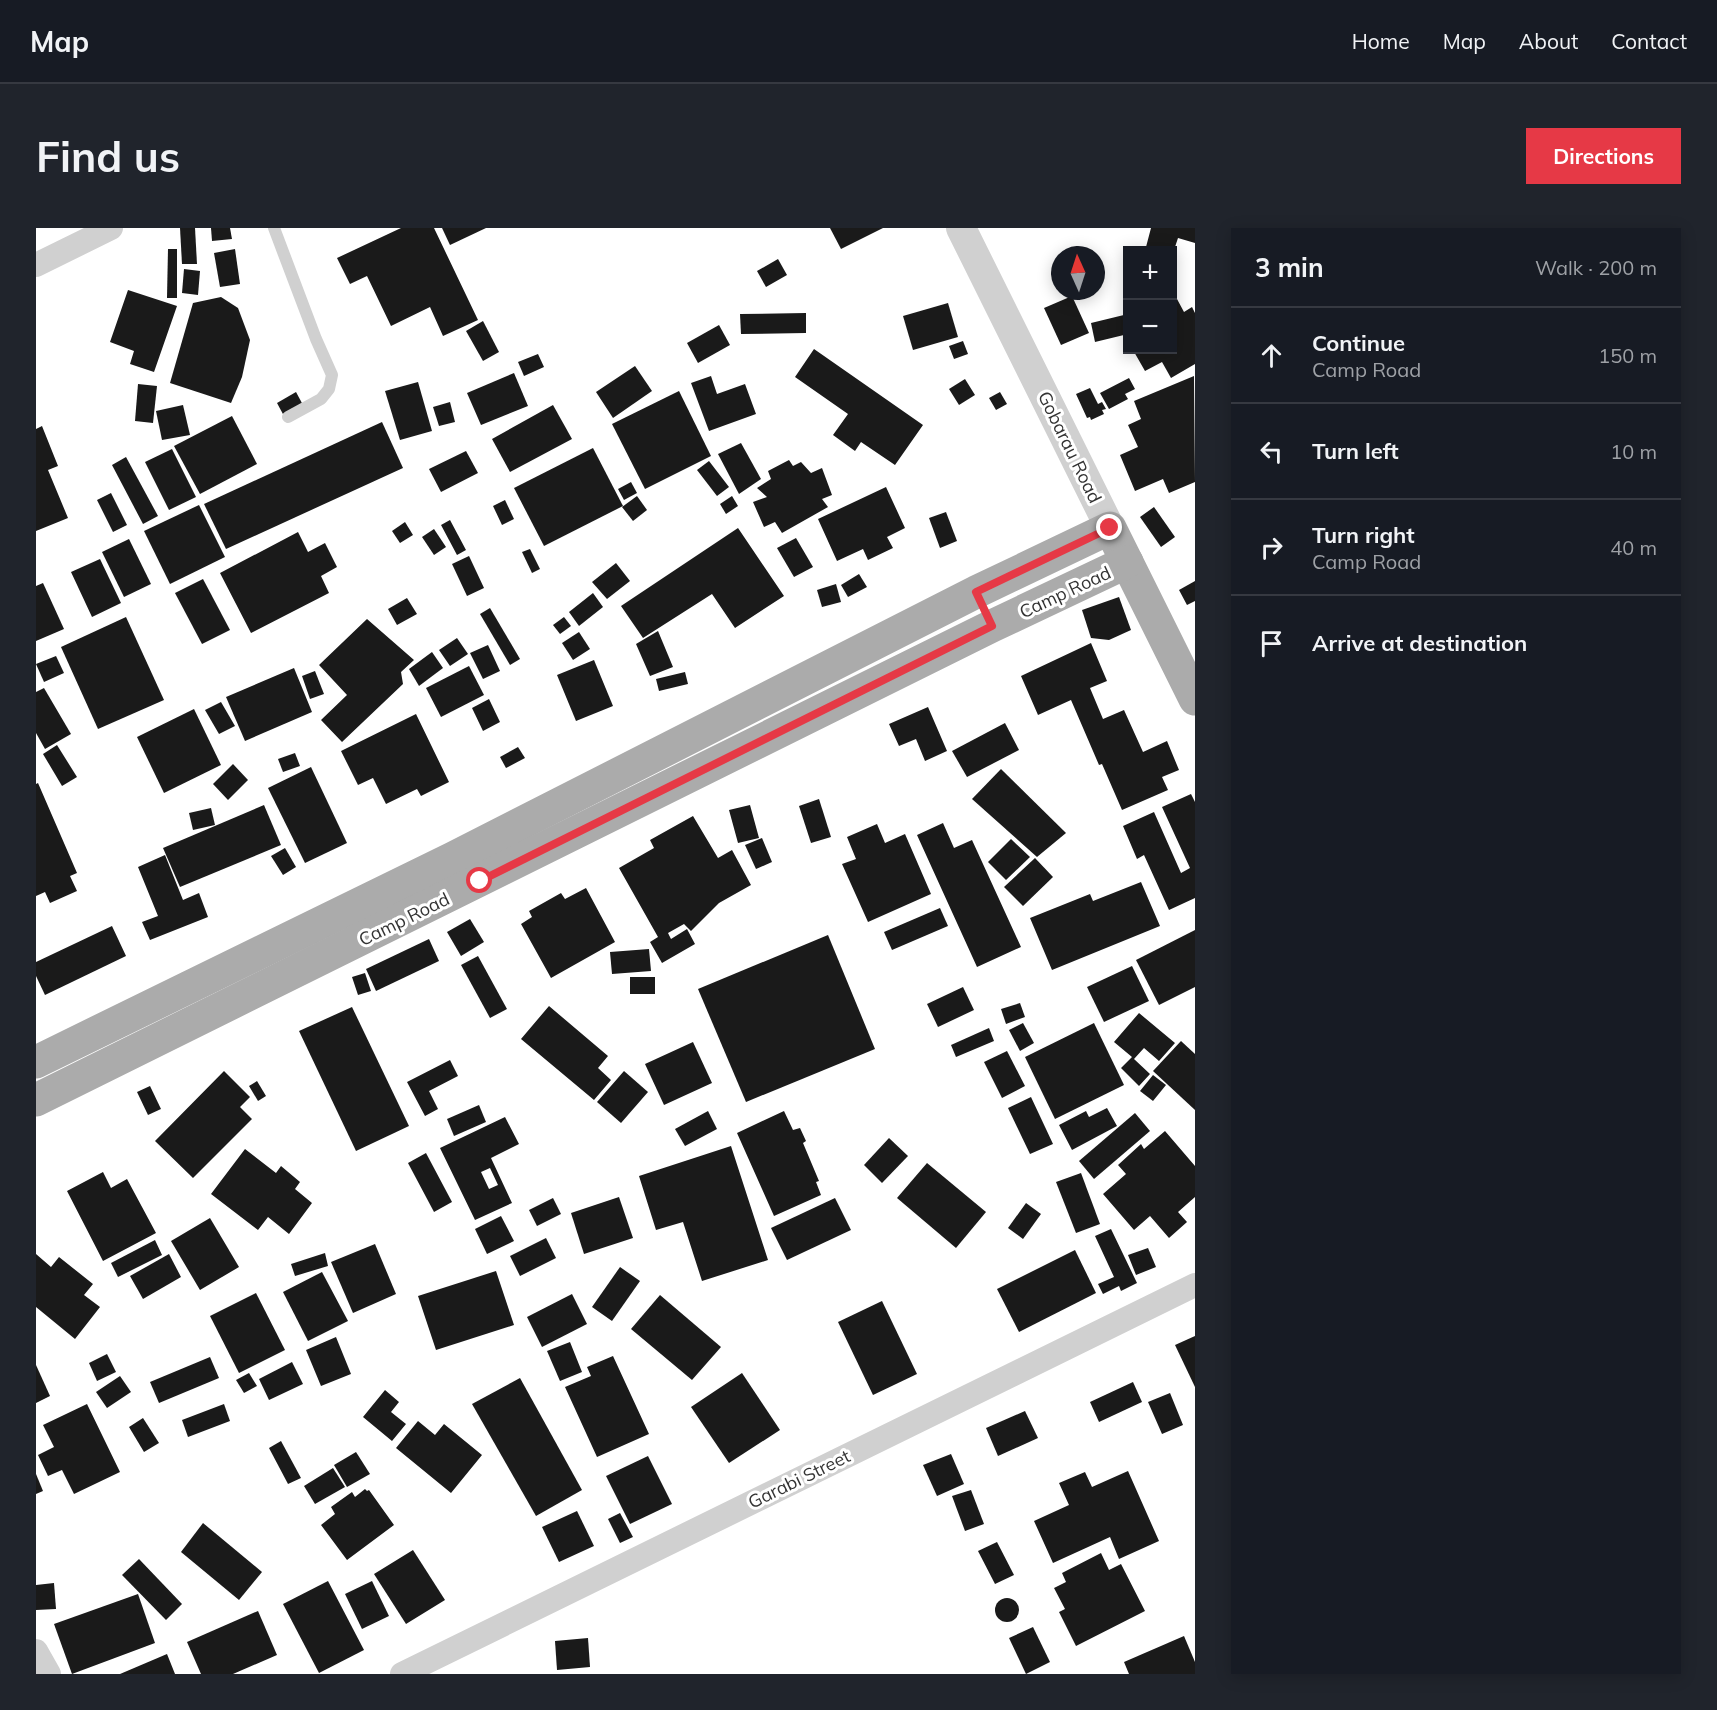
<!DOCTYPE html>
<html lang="en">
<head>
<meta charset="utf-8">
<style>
	:root { --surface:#171b24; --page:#20242c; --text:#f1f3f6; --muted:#9ea1a6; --line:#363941; --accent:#e63946 }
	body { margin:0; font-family:Mulish,sans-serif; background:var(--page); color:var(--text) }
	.controls { position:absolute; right:18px; top:18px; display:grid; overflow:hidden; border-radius:0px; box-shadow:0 3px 15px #0003 }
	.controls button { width:54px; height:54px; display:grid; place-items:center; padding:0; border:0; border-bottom:2px solid var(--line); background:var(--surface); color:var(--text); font:30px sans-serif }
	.compass { position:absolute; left:1015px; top:18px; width:54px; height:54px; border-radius:50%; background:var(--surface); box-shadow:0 3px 15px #0003; rotate:357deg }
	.stop { position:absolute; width:18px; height:18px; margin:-14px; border:4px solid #e63946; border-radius:50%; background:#fff }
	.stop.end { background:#e63946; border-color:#fff; box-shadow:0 2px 6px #0008 }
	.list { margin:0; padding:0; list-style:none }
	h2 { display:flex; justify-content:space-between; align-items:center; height:78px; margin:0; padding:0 24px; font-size:26px }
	h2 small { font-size:20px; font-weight:400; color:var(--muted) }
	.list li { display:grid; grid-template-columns:39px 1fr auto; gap:18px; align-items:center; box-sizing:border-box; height:96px; padding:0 24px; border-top:2px solid var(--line) }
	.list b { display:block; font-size:22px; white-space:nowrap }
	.list p { margin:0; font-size:20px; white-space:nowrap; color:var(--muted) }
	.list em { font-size:20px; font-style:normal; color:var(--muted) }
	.icon { flex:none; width:33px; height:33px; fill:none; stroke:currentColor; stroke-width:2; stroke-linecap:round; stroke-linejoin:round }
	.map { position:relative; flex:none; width:1159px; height:1446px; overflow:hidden; border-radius:0px }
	header { display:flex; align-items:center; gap:36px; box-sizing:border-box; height:84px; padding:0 30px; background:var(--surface); border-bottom:2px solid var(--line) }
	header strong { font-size:28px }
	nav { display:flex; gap:33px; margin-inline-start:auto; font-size:21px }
	.intro { display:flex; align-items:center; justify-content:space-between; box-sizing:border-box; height:144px; padding:0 36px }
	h1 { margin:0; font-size:42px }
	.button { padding:15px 27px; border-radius:0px; background:var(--accent); color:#fff; font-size:21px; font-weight:700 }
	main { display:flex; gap:36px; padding:0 36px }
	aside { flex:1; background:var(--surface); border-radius:0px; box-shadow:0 3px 15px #0003 }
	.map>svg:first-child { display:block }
	.building { fill:#1a1a1a; fill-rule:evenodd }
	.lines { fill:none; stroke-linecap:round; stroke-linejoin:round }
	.service { stroke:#d0d0d0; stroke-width:12 }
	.minor { stroke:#d0d0d0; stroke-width:24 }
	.tertiary { stroke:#d0d0d0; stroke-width:30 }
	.primary { stroke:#ababab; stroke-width:33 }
	.route { stroke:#e63946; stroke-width:8 }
	.labels { text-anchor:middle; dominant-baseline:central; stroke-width:6; stroke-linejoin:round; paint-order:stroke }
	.street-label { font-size:18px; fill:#333; stroke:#fff }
</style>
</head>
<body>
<header>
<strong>Map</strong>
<nav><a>Home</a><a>Map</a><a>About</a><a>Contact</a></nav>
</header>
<div class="intro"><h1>Find us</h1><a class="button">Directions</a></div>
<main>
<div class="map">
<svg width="1159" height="1446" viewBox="0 0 1159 1446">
	<rect width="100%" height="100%" fill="#fff"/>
	<g class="building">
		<path d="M144,0h15l2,36h-15z"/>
		<path d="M175,0h19l2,11 -20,2z"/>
		<path d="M365,0h33l44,92 -35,16 -13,-29 -39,19 -24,-50 -17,8 -13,-26z"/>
		<path d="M406,0h44l-36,17z"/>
		<path d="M794,0h53l-42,21z"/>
		<path d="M1115,0h44v15l-17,-5 -4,12h-17l-11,-3z"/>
		<path d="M132,21h9v49h-10z"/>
		<path d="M199,21l5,35 -20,3 -6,-34z"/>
		<path d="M742,31l9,16 -21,12 -9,-16z"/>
		<path d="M148,41l16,2 -2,24 -16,-2z"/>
		<path d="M92,62l49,16 -23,66 -24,-8 4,-13 -24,-9z"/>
		<path d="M1036,68l17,37 -28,12 -17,-37z"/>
		<path d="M185,69l17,11 12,32 -8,37 -11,26 -61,-20 23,-80z"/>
		<path d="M1141,71l7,13 8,-5 3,6v51l-24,14 -9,-16 -17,9 -12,-21h39v-49z"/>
		<path d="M912,75l10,34 -45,13 -10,-34z"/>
		<path d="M770,85v20l-65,1 -1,-20z"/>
		<path d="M1092,86v20l-33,8 -4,-19z"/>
		<path d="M447,93l16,31 -16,9 -17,-30z"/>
		<path d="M683,97l11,20 -32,18 -11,-20z"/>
		<path d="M927,113l5,13 -14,5 -5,-13z"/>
		<path d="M778,121l109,76 -28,40 -34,-23 -6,9 -22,-16 15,-21 -53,-37z"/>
		<path d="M502,126l6,13 -20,9 -6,-14z"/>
		<path d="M599,138l17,25 -39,27 -17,-26z"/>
		<path d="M478,145l14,33 -47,19 -14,-32z"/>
		<path d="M675,148l6,18 28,-10 11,30 -47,17 -18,-48z"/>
		<path d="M1158,148l1,106 -26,11 -6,-14 -28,12 -15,-36 18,-8 -10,-22 13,-6 -7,-18z"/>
		<path d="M1093,150l6,11 -10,5 3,5 -19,10 -9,-16z"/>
		<path d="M929,151l10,16 -16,10 -10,-16z"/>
		<path d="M382,154l14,49 -32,9 -15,-49z"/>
		<path d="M102,156l19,2 -4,37 -18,-2z"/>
		<path d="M1054,160l8,16 4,-2 4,7 -4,1 2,4 -13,6 -1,-3 -3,1 -11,-24z"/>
		<path d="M643,163l32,65 -66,33 -33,-65z"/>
		<path d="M260,164l7,13 -19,11 -7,-13z"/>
		<path d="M964,164l7,12 -11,6 -7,-12z"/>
		<path d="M414,174l5,20 -16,4 -6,-19z"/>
		<path d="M147,177l7,30 -28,5 -6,-29z"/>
		<path d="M517,177l19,34 -62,33 -18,-33z"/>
		<path d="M196,188l25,48 -57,30 -26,-48z"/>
		<path d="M346,194l21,46 -177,81 -22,-45z"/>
		<path d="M6,198l16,40 -10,4 20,48 -32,13v-102z"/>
		<path d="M705,215l20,36 -22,15 -21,-40z"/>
		<path d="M557,220l30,58 -79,40 -30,-58z"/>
		<path d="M136,221l24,48 -27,13 -24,-48z"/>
		<path d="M430,223l12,22 -37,19 -12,-23z"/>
		<path d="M90,229l32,59 -15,8 -31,-59z"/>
		<path d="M753,232l4,6 8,-4 10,11 11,-5 10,27 -10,4 6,8 -46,26 -7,-11 -11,5 -11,-25 14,-5 -10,-9 14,-9 -3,-8z"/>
		<path d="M673,233l20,26 -12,9 -20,-26z"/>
		<path d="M595,254l6,11 -13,7 -6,-11z"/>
		<path d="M850,259l19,41 -18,9 6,11 -25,12 -5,-11 -26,12 -19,-42z"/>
		<path d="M75,265l16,32 -14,7 -16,-32z"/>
		<path d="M601,268l10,14 -14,11 -11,-14z"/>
		<path d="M696,268l6,10 -12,8 -6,-10z"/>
		<path d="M469,272l9,19 -12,6 -9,-19z"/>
		<path d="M163,277l26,52 -55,27 -26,-53z"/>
		<path d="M1118,279l21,30 -14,10 -21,-30z"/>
		<path d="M910,284l11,29 -17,7 -11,-30z"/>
		<path d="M414,292l16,30 -9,5 -16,-30z"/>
		<path d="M369,294l8,13 -13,8 -8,-12z"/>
		<path d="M702,300l46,68 -49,32 -23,-34 -69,44 -22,-32z"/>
		<path d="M398,301l12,18 -12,8 -12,-18z"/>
		<path d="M262,304l10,20 17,-9 12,24 -16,9 8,17 -78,40 -31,-60z"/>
		<path d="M760,310l17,29 -19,10 -17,-29z"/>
		<path d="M93,311l22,45 -27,13 -22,-45z"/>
		<path d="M494,321l10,20 -8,4 -10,-21z"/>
		<path d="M433,328l15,32 -17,8 -15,-32z"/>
		<path d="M64,331l21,44 -29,14 -21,-45z"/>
		<path d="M580,335l14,18 -23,18 -15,-17z"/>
		<path d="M823,346l8,13 -19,10 -7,-12z"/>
		<path d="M167,351l27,51 -28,14 -27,-51z"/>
		<path d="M1159,353v20l-8,4 -8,-15z"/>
		<path d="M7,355l21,46 -28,12v-55z"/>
		<path d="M800,356l5,18 -19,5 -5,-17z"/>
		<path d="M557,365l10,14 -24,19 -10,-14z"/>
		<path d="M1083,369l12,33 -22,10 -18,-2 -9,-28z"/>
		<path d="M371,370l10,16 -20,11 -9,-16z"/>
		<path d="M454,380l30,51 -10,6 -30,-51z"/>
		<path d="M90,389l38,83 -66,29 -37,-82z"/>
		<path d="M528,389l7,9 -11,8 -7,-9z"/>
		<path d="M331,391l47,41 -13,12 2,12 -61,58 -21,-22 26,-25 -28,-30z"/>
		<path d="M622,403l15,36 -23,9 -14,-32z"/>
		<path d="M543,404l11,17 -17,11 -11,-17z"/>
		<path d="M421,410l11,16 -18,12 -11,-16z"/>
		<path d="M1055,415l16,38 -17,7 13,31 21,-9 19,42 24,-11 12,29 -17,7 6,13 -46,20 -20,-46 -3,1 -28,-65 -33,15 -17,-39z"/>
		<path d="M452,417l12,26 -17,8 -13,-26z"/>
		<path d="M396,424l11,16 -24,18 -10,-17z"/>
		<path d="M20,428l8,17 -20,9 -8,-18z"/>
		<path d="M558,432l19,46 -37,15 -19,-46z"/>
		<path d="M433,438l15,29 -43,22 -15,-29z"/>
		<path d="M258,440l18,44 -67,29 -19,-44z"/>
		<path d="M279,443l9,23 -14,5 -8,-23z"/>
		<path d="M649,444l3,12 -29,7 -3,-12z"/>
		<path d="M8,460l27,46 -26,15 -9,-16v-41z"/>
		<path d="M453,471l11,23 -17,9 -11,-23z"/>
		<path d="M185,474l14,24 -16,8 -14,-24z"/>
		<path d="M892,479l19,44 -22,10 -9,-22 -17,7 -10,-22z"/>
		<path d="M158,481l27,56 -57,28 -27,-56z"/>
		<path d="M380,486l33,68 -28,14 -4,-7 -31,15 -13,-26 -15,7 -17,-34z"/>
		<path d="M969,495l14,27 -52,27 -15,-26z"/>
		<path d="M21,517l20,32 -15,9 -19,-32z"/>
		<path d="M482,519l7,11 -19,10 -6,-11z"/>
		<path d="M259,525l5,13 -17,6 -5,-13z"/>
		<path d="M197,536l15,16 -20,20 -15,-16z"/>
		<path d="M275,539l36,76 -42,20 -37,-75z"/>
		<path d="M965,541l65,64 -29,24 -65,-58z"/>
		<path d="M2,555l39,90 -7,3 7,15 -27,12 -5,-11 -9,4v-112z"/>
		<path d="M1155,566l4,8v96l-26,12 -25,-55 -7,4 -14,-33 31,-14 27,61 9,-5 -28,-61z"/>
		<path d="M783,571l12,38 -20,6 -12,-37z"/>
		<path d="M228,577l17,40 -101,42 -17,-39z"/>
		<path d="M714,577l9,33 -21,5 -9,-33z"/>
		<path d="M175,580l4,17 -22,5 -4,-17z"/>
		<path d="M657,588l25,42 14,-8 19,35 -32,18 -28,28 -7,-7 -16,9 3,6 16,-10 8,15 -33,19 -12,-21 8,-5 -39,-69 35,-20 -4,-8z"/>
		<path d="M907,595l11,25 18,-8 49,107 -44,20 -60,-132z"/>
		<path d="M841,596l8,19 20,-9 26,60 -63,28 -26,-58 14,-5 -9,-22z"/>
		<path d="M726,610l10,24 -16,7 -11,-24z"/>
		<path d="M975,611l19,18 -24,23 -18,-18z"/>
		<path d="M249,620l11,19 -13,8 -12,-19z"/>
		<path d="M129,627l18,45 16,-7 9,24 -58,23 -8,-18 16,-6 -20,-49z"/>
		<path d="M999,630l18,19 -30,29 -19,-19z"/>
		<path d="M1105,654l19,44 -108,44 -22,-52 60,-24 3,7z"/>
		<path d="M550,660l29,54 -64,36 -30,-54 11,-7 -3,-6 32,-18 4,6z"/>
		<path d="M904,680l8,18 -56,24 -8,-18z"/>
		<path d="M434,691l14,23 -23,14 -14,-24z"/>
		<path d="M76,698l14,30 -81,39 -9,-19v-14z"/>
		<path d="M1159,702v57l-36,18 -23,-45z"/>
		<path d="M792,707l47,114 -129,53 -48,-113z"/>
		<path d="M393,711l10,22 -63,30 -10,-22z"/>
		<path d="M613,721l2,22 -39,3 -2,-22z"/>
		<path d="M442,728l29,53 -17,9 -29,-53z"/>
		<path d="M1096,738l17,35 -45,21 -17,-35z"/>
		<path d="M329,745l6,18 -13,4 -6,-18z"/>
		<rect x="594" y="749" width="25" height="17"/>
		<path d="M927,759l11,23 -36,17 -11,-23z"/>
		<path d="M984,775l5,14 -19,7 -5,-15z"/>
		<path d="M513,778l59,50 -10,12 13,12 -17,20 -73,-61z"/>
		<path d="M316,779l57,119 -53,25 -57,-120z"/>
		<path d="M1103,785l36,30 -16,18 -15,-13 -10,11 16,15 -11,12 -18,-18 11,-11 -18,-15z"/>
		<path d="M987,795l11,20 -14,8 -11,-21z"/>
		<path d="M1058,795l30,62 -69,34 -30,-62z"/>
		<path d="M953,800l5,13 -38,16 -5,-12z"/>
		<path d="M1145,813l14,13v56l-42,-39z"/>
		<path d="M657,814l19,41 -48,22 -19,-41z"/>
		<path d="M971,823l18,35 -23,12 -18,-36z"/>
		<path d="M414,832l8,16 -29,15 9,18 -13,7 -18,-34z"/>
		<path d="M188,843l26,26 -10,10 12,12 -59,59 -38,-37z"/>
		<path d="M588,843l24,21 -27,31 -24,-21z"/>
		<path d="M1117,847l13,10 -13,16 -13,-10z"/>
		<path d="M221,853l9,15 -8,5 -9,-15z"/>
		<path d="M114,858l11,23 -13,6 -11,-23z"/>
		<path d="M995,869l22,47 -23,10 -22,-46z"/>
		<path d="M443,877l7,17 -32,14 -7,-17z"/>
		<path d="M1071,880l10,18 -45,24 -13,-25 27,-14 3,6z"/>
		<path d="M672,883l9,18 -32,17 -10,-17z"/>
		<path d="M748,883l9,19 7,-2 6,13 -3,2 16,38 -3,1 5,13 -47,21 -37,-83z"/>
		<path d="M1099,885l15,18 -56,48 -15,-18z"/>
		<path d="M469,889l14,27 -28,14 21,45 -37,17 -35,-72zM454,940l8,17 -9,4 -8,-17z"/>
		<path d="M1129,903l30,35v31l-17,15 9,10 -18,16 -19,-22 -16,14 -31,-36 23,-20 -8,-9 23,-21 3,5z"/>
		<path d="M853,910l19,18 -26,27 -18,-18z"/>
		<path d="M695,918l37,114 -66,21 -19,-59 -27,8 -17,-54z"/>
		<path d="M209,921l31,24 5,-7 19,16 -5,7 17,14 -23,31 -21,-17 -10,13 -47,-36z"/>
		<path d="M390,925l26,49 -18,10 -26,-49z"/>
		<path d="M891,935l59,49 -30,36 -59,-50z"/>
		<path d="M67,944l8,16 16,-9 29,54 -53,28 -36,-70z"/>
		<path d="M1045,945l19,51 -24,9 -20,-51z"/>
		<path d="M583,969l14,41 -49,16 -13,-41z"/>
		<path d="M517,970l8,16 -24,12 -8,-16z"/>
		<path d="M799,970l16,32 -64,30 -16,-32z"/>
		<path d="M990,975l15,11 -18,25 -15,-11z"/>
		<path d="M465,988l13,25 -27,13 -12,-25z"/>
		<path d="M174,990l29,49 -39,23 -29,-49z"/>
		<path d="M1075,1001l26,54 -16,8 -2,-5 -16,8 -5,-10 16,-7 -19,-41z"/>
		<path d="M510,1010l10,20 -36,18 -10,-20z"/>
		<path d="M119,1012l7,15 -44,22 -7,-14z"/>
		<path d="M339,1016l21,50 -43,19 -22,-51z"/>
		<path d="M1112,1020l8,19 -20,8 -8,-20z"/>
		<path d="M1039,1022l21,43 -77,39 -22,-43z"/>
		<path d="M289,1025l3,13 -33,10 -4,-12z"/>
		<path d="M0,1026l15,13 8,-10 34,27 -9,11 16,12 -25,32 -39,-32z"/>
		<path d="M133,1026l12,23 -38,22 -13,-23z"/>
		<path d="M584,1039l20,14 -28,40 -20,-14z"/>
		<path d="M460,1043l18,54 -78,25 -18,-54z"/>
		<path d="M286,1044l26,49 -40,20 -25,-49z"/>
		<path d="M220,1065l29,57 -46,23 -29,-57z"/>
		<path d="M536,1066l15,30 -45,23 -15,-30z"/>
		<path d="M624,1067l61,52 -29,33 -61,-51z"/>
		<path d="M846,1073l35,73 -44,21 -35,-73z"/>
		<path d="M1159,1108v51l-20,-42z"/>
		<path d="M300,1109l15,37 -30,12 -15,-36z"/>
		<path d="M534,1114l12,30 -22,9 -13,-30z"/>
		<path d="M71,1126l9,18 -19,9 -8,-18z"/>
		<path d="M577,1128l36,78 -52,23 -32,-70 26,-11 -4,-9z"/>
		<path d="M174,1129l9,21 -60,25 -9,-21z"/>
		<path d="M256,1134l11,22 -34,16 -10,-21z"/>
		<path d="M0,1137l14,31 -14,7z"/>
		<path d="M213,1145l8,13 -13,7 -8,-13z"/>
		<path d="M706,1145l38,57 -51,33 -38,-56z"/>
		<path d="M84,1148l11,16 -24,16 -11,-16z"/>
		<path d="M484,1150l62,112 -46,26 -64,-112z"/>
		<path d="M1097,1154l9,20 -43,20 -9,-20z"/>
		<path d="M349,1162l14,12 -8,10 15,12 -14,17 -29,-24z"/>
		<path d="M1134,1165l13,32 -21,9 -14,-32z"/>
		<path d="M51,1176l33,68 -46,22 -12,-24 -14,6 -10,-21 16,-8 -11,-22z"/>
		<path d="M188,1176l6,17 -42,16 -6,-17z"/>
		<path d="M989,1183l13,27 -40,18 -12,-28z"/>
		<path d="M107,1190l16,25 -15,9 -15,-25z"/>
		<path d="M382,1193l17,14 9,-11 38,31 -31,38 -55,-45z"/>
		<path d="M245,1213l20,37 -13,6 -19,-36z"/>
		<path d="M320,1224l14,22 -23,13 -13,-22z"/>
		<path d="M915,1226l13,30 -27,12 -14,-31z"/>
		<path d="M612,1228l24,48 -42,20 -24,-48z"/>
		<path d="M297,1240l12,19 -30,17 -11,-18z"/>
		<path d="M1092,1243l31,70 -40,18 -9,-22 -57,26 -19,-42 35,-16 -10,-22 26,-11 7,15z"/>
		<path d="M0,1246l7,17 -7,3z"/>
		<path d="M329,1261l2,2 2,-1 25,35 -47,35 -26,-35 14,-11 -4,-7 21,-15 3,5z"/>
		<path d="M935,1262l13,34 -19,7 -13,-35z"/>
		<path d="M541,1283l17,35 -35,16 -17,-35z"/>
		<path d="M584,1285l13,24 -13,6 -12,-24z"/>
		<path d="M167,1295l59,49 -23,28 -58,-48z"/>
		<path d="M961,1314l17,33 -19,9 -17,-33z"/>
		<path d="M377,1322l32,50 -39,24 -32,-50z"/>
		<path d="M1065,1325l8,17 12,-6 24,47 -69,35 -17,-34 6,-3 -11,-21 12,-6 -4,-9z"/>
		<path d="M103,1331l43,45 -16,16 -44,-45z"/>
		<path d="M292,1353l36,69 -45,23 -36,-69z"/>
		<path d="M336,1353l17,35 -27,13 -17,-35z"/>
		<path d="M18,1355l2,26 -20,1v-25z"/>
		<path d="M102,1366l17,49 -83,31 -18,-50z"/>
		<circle cx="971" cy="1382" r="12"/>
		<path d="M222,1383l19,44 -44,19h-32l-14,-32z"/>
		<path d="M997,1399l17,35 -24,12 -17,-36z"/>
		<path d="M1148,1408l11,26v12h-66l-5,-12z"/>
		<path d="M552,1410l2,29 -33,3 -2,-29z"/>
		<path d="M131,1426l8,20h-55z"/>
	</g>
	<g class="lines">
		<path class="service" d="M238,0l42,111 16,36 -3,14 -8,10 -33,18"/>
		<g class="minor">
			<path d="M0,37l75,-37"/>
			<path d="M0,1423l13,23"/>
			<path d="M366,1446l793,-389"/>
		</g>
		<path class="tertiary" d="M925,0l149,300"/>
		<g class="primary">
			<path d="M0,834l417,-204 523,-266 134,-64 85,171"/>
			<path d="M0,872l956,-474 135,-64"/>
		</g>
	</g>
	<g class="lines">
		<path class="route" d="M444,653l512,-255 -16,-34 134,-64"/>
	</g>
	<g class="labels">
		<g class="street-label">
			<text transform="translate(1034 219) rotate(64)">Gobarau Road</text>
			<text transform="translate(1029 364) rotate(-25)">Camp Road</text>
			<text transform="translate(368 691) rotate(-26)">Camp Road</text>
			<text transform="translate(763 1251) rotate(-26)">Garabi Street</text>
		</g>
	</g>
</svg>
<div class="controls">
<button>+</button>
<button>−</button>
</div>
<svg class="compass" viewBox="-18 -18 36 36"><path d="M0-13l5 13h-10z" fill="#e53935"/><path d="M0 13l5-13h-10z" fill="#9ea1a6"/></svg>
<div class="stop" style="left:444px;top:653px"></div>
<div class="stop end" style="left:1074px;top:300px"></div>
</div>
<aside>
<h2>3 min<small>Walk · 200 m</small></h2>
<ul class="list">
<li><svg class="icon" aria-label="ahead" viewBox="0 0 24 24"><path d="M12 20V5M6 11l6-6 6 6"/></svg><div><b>Continue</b><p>Camp Road</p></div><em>150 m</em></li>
<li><svg class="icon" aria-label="left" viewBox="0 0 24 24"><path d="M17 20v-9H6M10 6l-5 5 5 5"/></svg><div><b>Turn left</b></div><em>10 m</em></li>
<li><svg class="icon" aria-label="right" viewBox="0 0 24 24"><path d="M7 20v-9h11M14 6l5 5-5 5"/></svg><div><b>Turn right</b><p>Camp Road</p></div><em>40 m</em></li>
<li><svg class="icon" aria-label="arrive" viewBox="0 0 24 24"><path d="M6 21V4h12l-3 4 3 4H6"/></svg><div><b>Arrive at destination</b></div></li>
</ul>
</aside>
</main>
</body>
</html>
